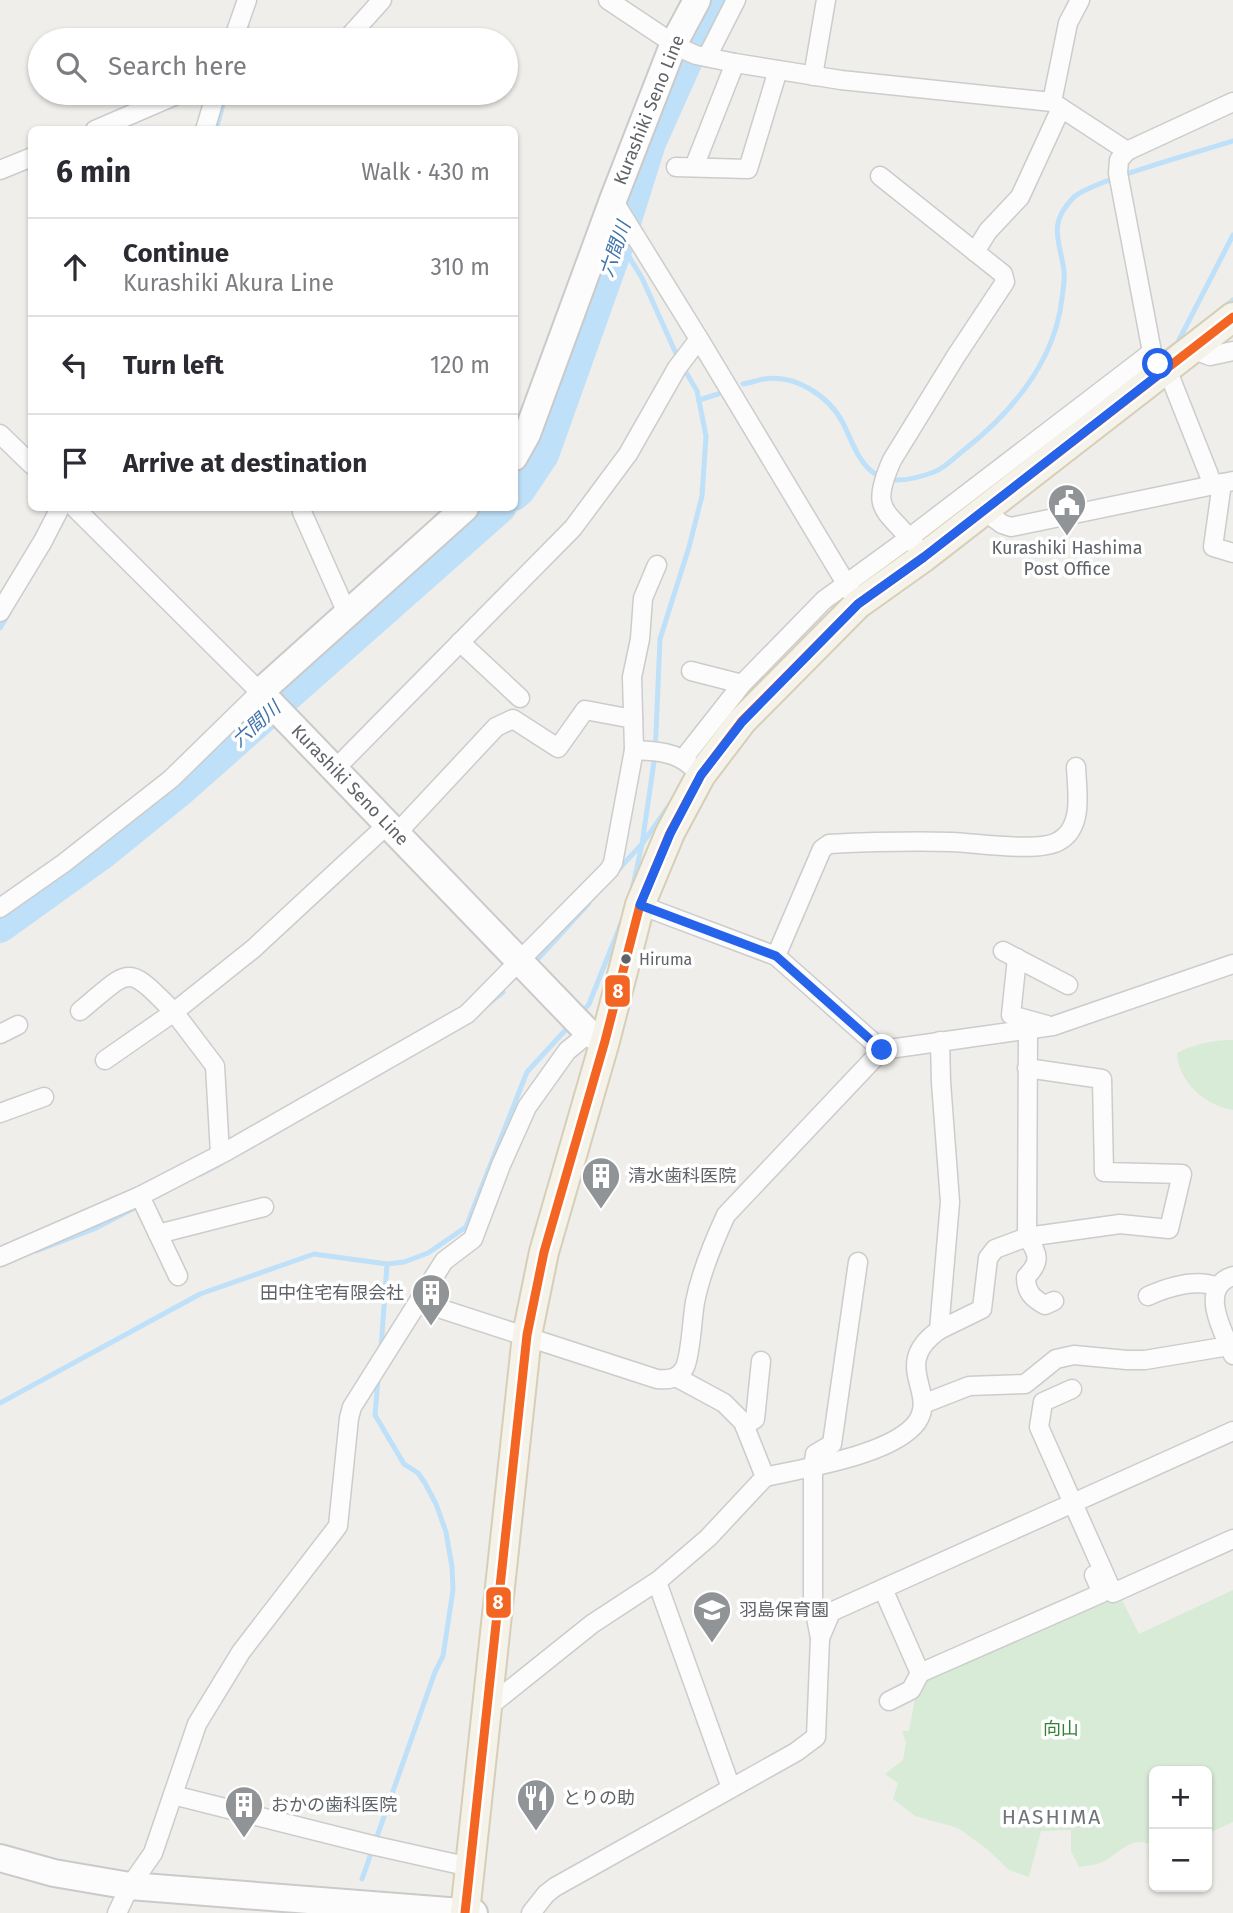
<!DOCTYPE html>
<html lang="en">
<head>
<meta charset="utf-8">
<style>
	:root { --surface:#fff; --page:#f2f2f3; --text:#2b2b33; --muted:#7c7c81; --line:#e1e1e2 }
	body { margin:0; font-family:"Fira Sans","Noto Sans JP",sans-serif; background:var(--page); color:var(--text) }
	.controls { position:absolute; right:21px; bottom:21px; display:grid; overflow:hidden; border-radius:10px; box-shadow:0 2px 5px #0004 }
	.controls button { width:63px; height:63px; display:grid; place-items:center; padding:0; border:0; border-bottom:2px solid var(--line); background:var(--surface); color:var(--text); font:35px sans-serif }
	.stop { position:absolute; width:21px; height:21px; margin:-16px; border:5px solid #2563eb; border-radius:50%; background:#fff }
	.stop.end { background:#2563eb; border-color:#fff; box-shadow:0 2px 7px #0008 }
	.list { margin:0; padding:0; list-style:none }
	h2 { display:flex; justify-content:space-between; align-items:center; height:91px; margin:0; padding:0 28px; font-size:30px }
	h2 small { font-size:23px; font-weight:400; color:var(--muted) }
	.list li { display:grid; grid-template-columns:46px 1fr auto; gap:21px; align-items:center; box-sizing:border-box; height:98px; padding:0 28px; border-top:2px solid var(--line) }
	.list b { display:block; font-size:26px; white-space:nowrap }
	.list p { margin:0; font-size:23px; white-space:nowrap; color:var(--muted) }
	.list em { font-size:23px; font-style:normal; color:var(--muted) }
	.icon { flex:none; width:38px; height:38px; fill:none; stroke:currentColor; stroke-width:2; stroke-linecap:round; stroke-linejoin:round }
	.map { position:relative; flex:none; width:1233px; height:1913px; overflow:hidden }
	.search { position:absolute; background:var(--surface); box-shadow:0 2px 5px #0004; left:28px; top:28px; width:490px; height:77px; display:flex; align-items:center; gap:18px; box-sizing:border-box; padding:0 24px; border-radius:38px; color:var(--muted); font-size:26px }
	.panel { position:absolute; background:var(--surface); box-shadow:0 2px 5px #0004; left:28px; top:126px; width:490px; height:385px; border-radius:10px }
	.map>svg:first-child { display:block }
	.green { fill:#d8ebd6 }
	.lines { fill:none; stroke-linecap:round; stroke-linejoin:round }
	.stream { stroke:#bfe0f9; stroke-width:5 }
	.river { stroke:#bfe0f9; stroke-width:30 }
	.street-casing { stroke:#cbcccc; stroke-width:21 }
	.secondary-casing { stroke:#cacacb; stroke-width:30 }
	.primary-casing { stroke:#d7ceb8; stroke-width:32 }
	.street { stroke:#fdfcfc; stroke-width:18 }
	.secondary { stroke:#fdfcfc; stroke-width:26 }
	.primary { stroke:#f4f2e9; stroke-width:28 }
	.bus-1-casing { stroke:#fff; stroke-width:14 }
	.bus-1 { stroke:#f26522; stroke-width:9 }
	.route { stroke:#2563eb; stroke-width:9 }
	.bus-dot { fill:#5f6368; stroke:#fff; stroke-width:2.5 }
	.labels { text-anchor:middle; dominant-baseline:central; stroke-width:7; stroke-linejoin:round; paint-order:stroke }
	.bus-label { font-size:16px; fill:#5f6368; stroke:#fff; text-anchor:start }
	.street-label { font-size:18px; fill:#5f6368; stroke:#fff }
	.poi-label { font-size:18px; fill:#5f6368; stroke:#fff; text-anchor:start }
	.park-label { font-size:18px; fill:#348238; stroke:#fff }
	.water-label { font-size:19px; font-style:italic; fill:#4174aa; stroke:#fff }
	.quarter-label { font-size:21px; letter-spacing:2px; fill:#70757a; stroke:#fff }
	.line-badge { stroke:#fff; stroke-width:2.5 }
	.badge-label { font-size:19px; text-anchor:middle; font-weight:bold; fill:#fff }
</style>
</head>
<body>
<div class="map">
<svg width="1233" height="1913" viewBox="0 0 1233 1913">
	<rect width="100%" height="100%" fill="#efeeea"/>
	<g class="green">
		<path d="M1233,1040v70c-27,-4 -55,-28 -56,-57 18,-9 35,-13 56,-13z"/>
		<path d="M1233,1590v232l-26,12v-63h-53v85l-6,2 1,-14c-20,-8 -30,11 -47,18 -6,3 -16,4 -23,5l-8,-16v-21l-30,1 -12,46 -20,-7 -22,-21 -29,-21 -43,-12 -22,-17 5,-16 -13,-9 18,-14 3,-17 -4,-12h7l7,-37 11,-17 192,-83 20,40z"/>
	</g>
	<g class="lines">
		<g class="stream">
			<path d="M242,40l5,-13"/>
			<path d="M216,130l10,-37"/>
			<path d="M620,242l22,36 36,80"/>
			<path d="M1223,308l10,-8"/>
			<path d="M1179,340l54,-105"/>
			<path d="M1159,357l23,-18"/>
			<path d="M743,384c7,-1 14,-4 21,-5 31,-5 65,17 79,44 9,18 16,42 34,52 16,10 41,3 57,-3 11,-4 21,-15 30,-22 48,-38 91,-89 98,-152 1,-8 3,-18 2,-27 -4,-31 -17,-46 9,-73 15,-16 132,-48 160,-57"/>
			<path d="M699,400l19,-6"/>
			<path d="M918,543l53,-42"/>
			<path d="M862,584l37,-26"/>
			<path d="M0,628l9,-15"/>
			<path d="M616,872l26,-28 31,-44"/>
			<path d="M632,890l10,-46 13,-89 5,-116 29,-92 13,-51 4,-60 -9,-45 -14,-24"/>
			<path d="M536,961l53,-58"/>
			<path d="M487,1005l16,-13"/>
			<path d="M580,1015l9,-11 35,-88"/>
			<path d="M201,1174l19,-10"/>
			<path d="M36,1251l58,-22 48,-25"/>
			<path d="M381,1349l6,-85"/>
			<path d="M0,1403l200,-109 114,-40 73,10 17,-2 24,-9 38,-26 61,-155 44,-48"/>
			<path d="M362,1879l73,-207 8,-16 10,-66 -1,-23 -6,-35 -10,-28 -11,-21 -7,-10 -14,-9 -29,-49 3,-36"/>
		</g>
		<g class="river">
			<path d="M514,496l6,-5 24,-36 76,-213 31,-99 64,-143"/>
			<path d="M0,928l103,-74 79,-64 319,-282"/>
		</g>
		<g class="street-casing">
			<g id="street">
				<path d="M608,0l72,48 16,7 39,8 106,17 211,22 75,49"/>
				<path d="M233,40l14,-40"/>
				<path d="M346,40l36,-40"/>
				<path d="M707,57l29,-57"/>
				<path d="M813,76l13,-76"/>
				<path d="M1052,102l16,-79 12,-23"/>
				<path d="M95,130l86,-37"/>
				<path d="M205,130l11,-37"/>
				<path d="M676,167l72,2 30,-99"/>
				<path d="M694,167l41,-104"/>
				<path d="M0,170l32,-13"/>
				<path d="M880,176l123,98 2,8 -49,74 -64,104c-23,52 -6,48 23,85"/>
				<path d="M613,200l86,139 154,256"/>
				<path d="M975,252l13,-21 32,-34 41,-89"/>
				<path d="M1192,349l18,7 23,-5"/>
				<path d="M1157,363l-5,-11 -34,-179 1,-13 8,-9 106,-49"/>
				<path d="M1167,369l46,116"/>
				<path d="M0,434l32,31"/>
				<path d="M1222,483l-9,64 20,6"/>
				<path d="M983,510l19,14 9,3 222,-46"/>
				<path d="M302,512l45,101"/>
				<path d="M0,612l43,-71 17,-33"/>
				<path d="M460,642l60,56"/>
				<path d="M691,671l51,13"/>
				<path d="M634,750c20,1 41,1 57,16"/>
				<path d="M683,759l59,-75 82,-84 85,-62 243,-186"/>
				<path d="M335,769l238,-241 55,-74 49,-86 22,-29"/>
				<path d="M397,833l99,-106 17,-8 45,29 27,-38 48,9"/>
				<path d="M640,905l136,51 106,94"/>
				<path d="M0,908l64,-45 107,-84 89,-87 -185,-184"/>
				<path d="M1003,951l65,34"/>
				<path d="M776,956l46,-107 7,-5c41,-2 82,-3 123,-2 25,1 87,11 107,-1 25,-14 18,-50 17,-74"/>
				<path d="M1017,958l-6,57 36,10"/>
				<path d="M80,1011c51,-42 45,-49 94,1l79,-63 135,-125"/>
				<path d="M0,1034l18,-9"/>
				<path d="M105,1060l69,-48 41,54 5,88"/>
				<path d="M1027,1068l75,11 2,93 78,2 -13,55 -49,-5 -93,13 1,-206"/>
				<path d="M0,1113l44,-16"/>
				<path d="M140,1196l38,80"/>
				<path d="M158,1234l106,-27"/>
				<path d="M0,1257l140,-61 87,-45 240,-137 142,-144 4,-7 21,-113 -2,-73 8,-38 3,-41 14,-33"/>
				<path d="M1233,1276c-36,12 -9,57 0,79"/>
				<path d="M1148,1296c20,-9 49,-18 70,-9"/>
				<path d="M420,1302l237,77c12,1 22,0 28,-12 6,-14 7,-48 10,-65 6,-30 18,-59 31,-87l156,-165 171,-24 180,-62"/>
				<path d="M939,1330l43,-21 6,-51 7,-9 32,-12c12,17 14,25 -1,40 0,15 6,21 19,28l9,-4"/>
				<path d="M676,1377l48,26 19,19 22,55c39,-9 128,-22 152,-55 21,-31 -27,-57 22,-92l11,-128 -9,-120 -1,-41"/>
				<path d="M1072,1389l-29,13 -4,25 74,166 120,-54"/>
				<path d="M923,1404l46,-18 56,-2 31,-25 18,-4 53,5h18l84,-14"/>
				<path d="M745,1426l10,-7 6,-58"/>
				<path d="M657,1582l74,206"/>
				<path d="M883,1589l37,84"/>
				<path d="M820,1638l11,-26 402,-181"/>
				<path d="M889,1701l22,-11 9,-17 182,-80 -8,-18"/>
				<path d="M487,1708l105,-84 67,-44 49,-42 57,-61"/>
				<path d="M173,1795l203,51 94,21"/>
				<path d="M117,1913l13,-27 23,-33 44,-129 44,-72 97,-126 11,-108 3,-11 92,-146 29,-22 28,-74 26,-58 40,-56 22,-18"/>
				<path d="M531,1913l15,-19 9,-7 241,-135 20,-15 4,-99 -7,-36v-134l2,-14 17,-10 26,-182"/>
			</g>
		</g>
		<g class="secondary-casing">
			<g id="secondary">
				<path d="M514,457l13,-23 86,-234 61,-157 23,-43"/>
				<path d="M465,508l-205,184 322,334 7,7 16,8"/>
				<path d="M0,1858l54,15 76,13 344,27"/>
			</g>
		</g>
		<g class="primary-casing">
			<path id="primary" d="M465,1913l62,-578 17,-83 61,-211 35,-136 30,-72 31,-58 41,-54 116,-117 66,-47 309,-240"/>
		</g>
		<use href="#street" class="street"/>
		<use href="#secondary" class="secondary"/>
		<use href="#primary" class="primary"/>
		<g class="bus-1-casing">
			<path id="bus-1" d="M465,1913l62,-578 17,-83 61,-211 35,-136 30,-72 31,-58 41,-54 116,-117 66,-47 309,-240"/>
		</g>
		<use href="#bus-1" class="bus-1"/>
	</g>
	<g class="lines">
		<path class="route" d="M882,1050l-106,-94 -136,-51 30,-71 31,-59 41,-53 116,-118 66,-47 239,-186 -5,-7"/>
	</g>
	<defs>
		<g id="civic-pin" transform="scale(2.0125)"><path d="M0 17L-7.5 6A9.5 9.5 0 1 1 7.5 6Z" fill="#919496" stroke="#fff"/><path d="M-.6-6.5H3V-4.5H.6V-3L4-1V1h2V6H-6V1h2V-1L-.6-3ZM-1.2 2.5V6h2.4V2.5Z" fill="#fff"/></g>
		<g id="building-pin" transform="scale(2.0125)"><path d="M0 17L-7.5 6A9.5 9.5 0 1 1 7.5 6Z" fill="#919496" stroke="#fff"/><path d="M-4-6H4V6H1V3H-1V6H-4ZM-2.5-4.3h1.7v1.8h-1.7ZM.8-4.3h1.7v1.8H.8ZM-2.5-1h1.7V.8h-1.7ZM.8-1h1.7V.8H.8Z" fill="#fff"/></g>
		<g id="school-pin" transform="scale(2.0125)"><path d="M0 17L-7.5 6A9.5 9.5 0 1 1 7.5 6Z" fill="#919496" stroke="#fff"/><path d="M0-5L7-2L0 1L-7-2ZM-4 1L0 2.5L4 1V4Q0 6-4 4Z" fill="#fff"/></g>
		<g id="restaurant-pin" transform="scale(2.0125)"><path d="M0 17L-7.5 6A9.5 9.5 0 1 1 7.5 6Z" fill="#919496" stroke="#fff"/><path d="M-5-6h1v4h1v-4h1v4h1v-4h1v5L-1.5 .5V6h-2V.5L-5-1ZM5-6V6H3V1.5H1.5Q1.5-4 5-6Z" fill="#fff"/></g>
	</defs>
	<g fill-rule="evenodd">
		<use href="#civic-pin" x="1067" y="503"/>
		<use href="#building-pin" x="601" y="1176"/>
		<use href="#building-pin" x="431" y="1293"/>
		<use href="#school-pin" x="712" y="1610"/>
		<use href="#restaurant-pin" x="536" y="1798"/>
		<use href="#building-pin" x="244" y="1805"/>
	</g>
	<circle class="bus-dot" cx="626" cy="959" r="6"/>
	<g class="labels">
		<g class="bus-label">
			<text x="639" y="959">Hiruma</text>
		</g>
		<g class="street-label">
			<text transform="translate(649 110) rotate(-68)">Kurashiki Seno Line</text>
			<text transform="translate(350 785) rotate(46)">Kurashiki Seno Line</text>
		</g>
		<g class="poi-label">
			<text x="1067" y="548" text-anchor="middle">Kurashiki Hashima<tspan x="1067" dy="21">Post Office</tspan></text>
			<text x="628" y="1176">清水歯科医院</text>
			<text x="404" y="1293" text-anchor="end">田中住宅有限会社</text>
			<text x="739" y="1610">羽島保育園</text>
			<text x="563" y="1798">とりの助</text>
			<text x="271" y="1805">おかの歯科医院</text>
		</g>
		<g class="park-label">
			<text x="1061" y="1729">向山</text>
		</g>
		<g class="water-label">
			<text transform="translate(615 249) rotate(-71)">六間川</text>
			<text transform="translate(256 724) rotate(-42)">六間川</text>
		</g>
		<g class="quarter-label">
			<text x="1052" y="1817">HASHIMA</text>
		</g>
	</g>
	<g class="line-badge">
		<rect x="604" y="974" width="27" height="34" rx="7" fill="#f26522"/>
		<rect x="485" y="1586" width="27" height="33" rx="7" fill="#f26522"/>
	</g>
	<g class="badge-label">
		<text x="618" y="998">8</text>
		<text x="498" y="1609">8</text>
	</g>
</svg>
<div class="controls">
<button>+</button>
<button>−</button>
</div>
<div class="stop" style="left:1158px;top:364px"></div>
<div class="stop end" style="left:882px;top:1050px"></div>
<div class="search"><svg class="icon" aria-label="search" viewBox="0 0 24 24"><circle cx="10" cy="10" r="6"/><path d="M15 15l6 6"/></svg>Search here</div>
<section class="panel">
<h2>6 min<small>Walk · 430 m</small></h2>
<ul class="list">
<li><svg class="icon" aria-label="ahead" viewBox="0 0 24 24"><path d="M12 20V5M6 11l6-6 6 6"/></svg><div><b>Continue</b><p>Kurashiki Akura Line</p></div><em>310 m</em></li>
<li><svg class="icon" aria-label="left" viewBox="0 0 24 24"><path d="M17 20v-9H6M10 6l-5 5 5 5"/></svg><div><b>Turn left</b></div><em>120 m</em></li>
<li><svg class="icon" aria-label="arrive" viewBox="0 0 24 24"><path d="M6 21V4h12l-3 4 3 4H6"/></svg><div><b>Arrive at destination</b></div></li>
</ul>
</section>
</div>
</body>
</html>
